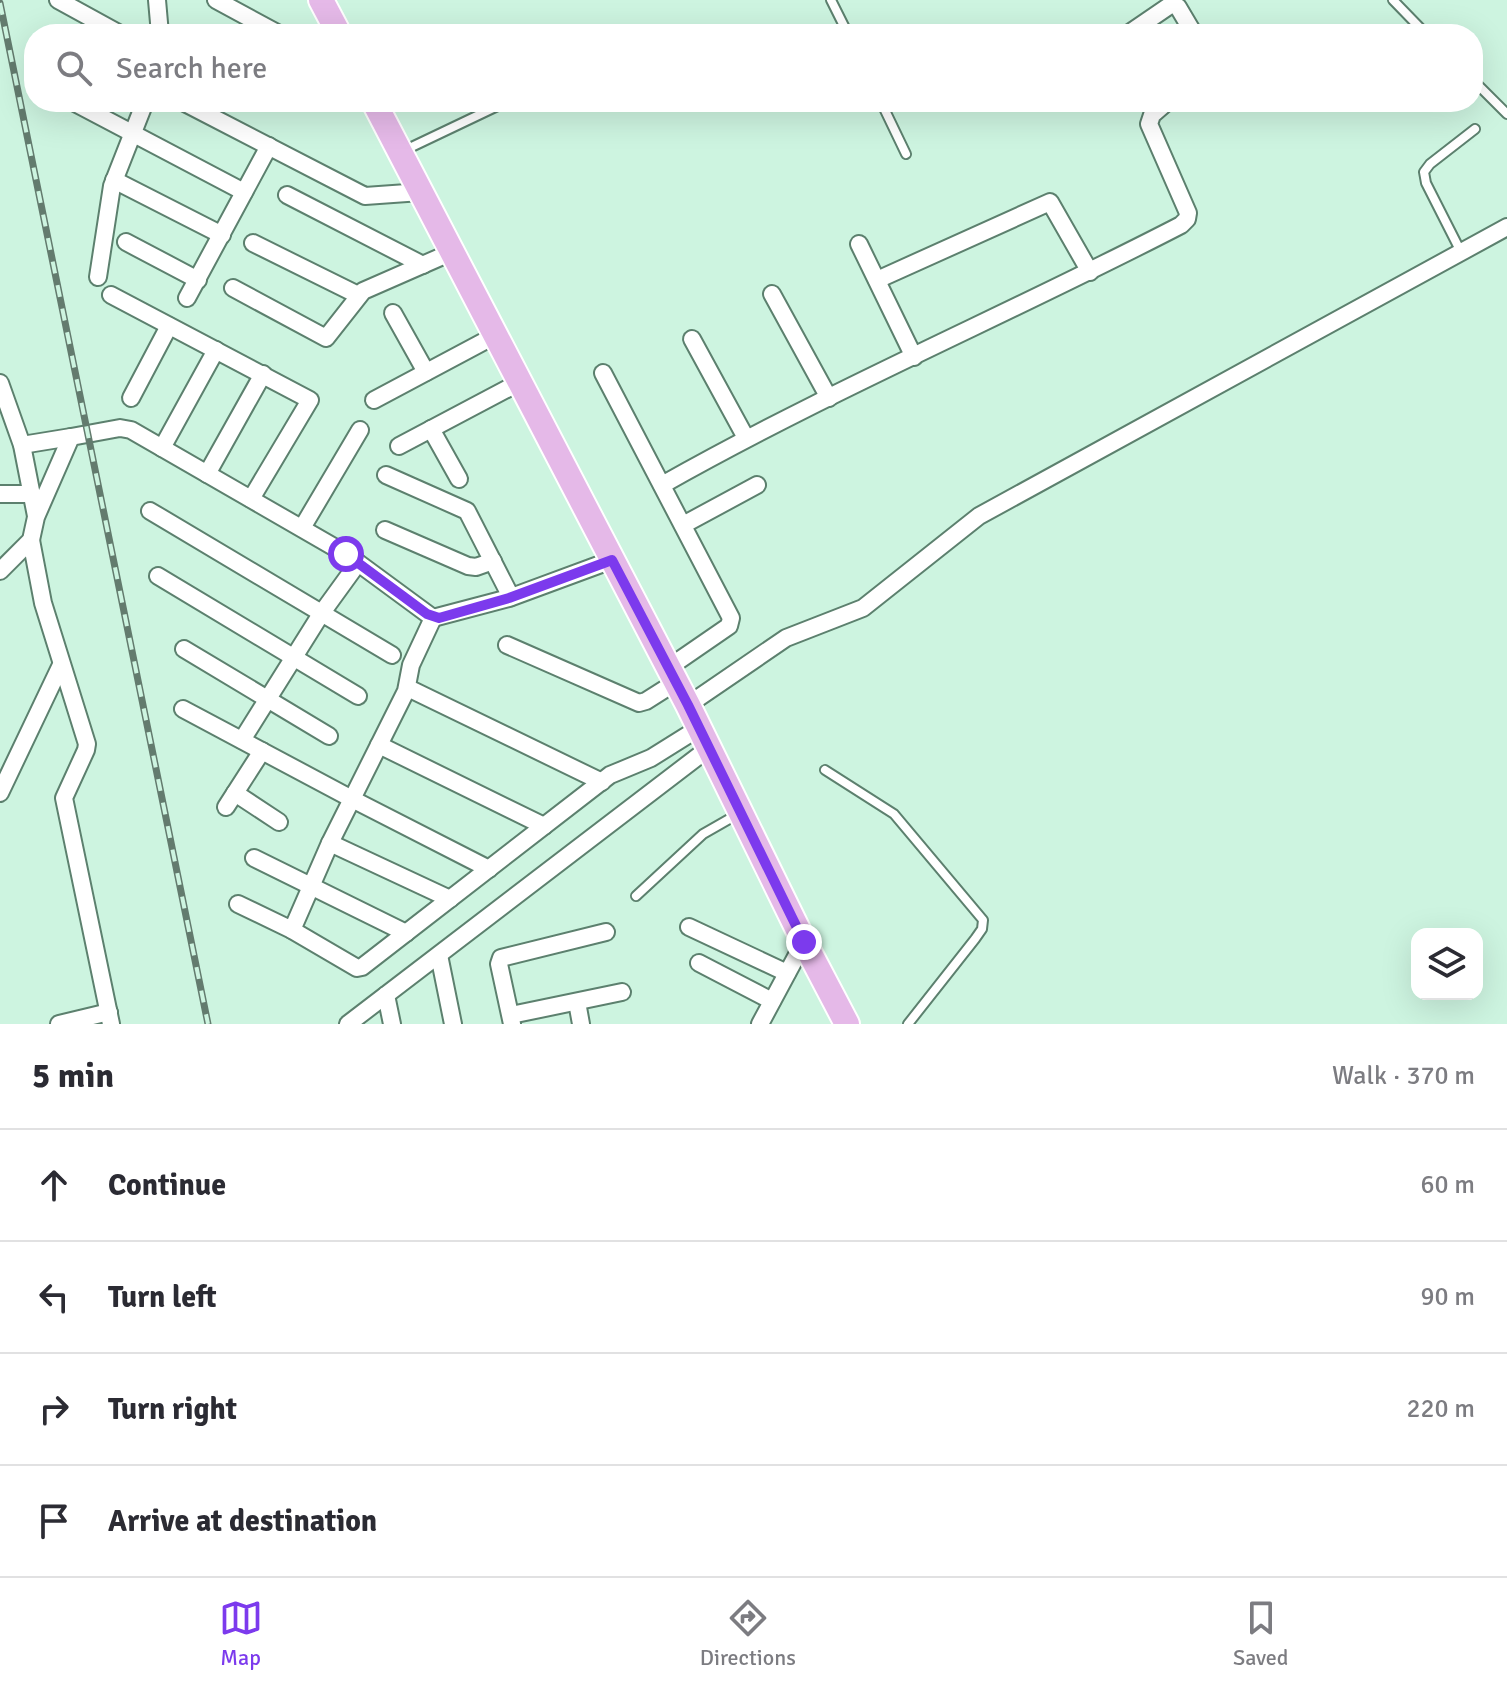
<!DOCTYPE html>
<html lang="en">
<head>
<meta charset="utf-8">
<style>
	:root { --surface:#fff; --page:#f2f2f3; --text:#2b2b33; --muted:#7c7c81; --line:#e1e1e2; --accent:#7c3aed }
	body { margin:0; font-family:Signika,sans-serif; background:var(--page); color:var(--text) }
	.controls { position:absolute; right:24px; bottom:24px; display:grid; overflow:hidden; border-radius:16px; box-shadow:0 8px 32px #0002 }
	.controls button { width:72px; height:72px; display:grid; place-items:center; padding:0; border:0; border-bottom:2px solid var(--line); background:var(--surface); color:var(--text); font:40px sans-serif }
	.stop { position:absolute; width:24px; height:24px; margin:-18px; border:6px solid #7c3aed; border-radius:50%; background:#fff }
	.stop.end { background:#7c3aed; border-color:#fff; box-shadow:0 2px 8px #0008 }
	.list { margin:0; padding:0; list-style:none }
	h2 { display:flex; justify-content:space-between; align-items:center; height:104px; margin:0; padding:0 32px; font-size:34px }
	h2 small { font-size:26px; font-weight:400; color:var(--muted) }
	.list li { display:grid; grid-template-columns:52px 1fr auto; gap:24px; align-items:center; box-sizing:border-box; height:112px; padding:0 32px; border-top:2px solid var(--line) }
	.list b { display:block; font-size:30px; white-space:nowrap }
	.list em { font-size:26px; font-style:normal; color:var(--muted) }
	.icon { flex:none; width:44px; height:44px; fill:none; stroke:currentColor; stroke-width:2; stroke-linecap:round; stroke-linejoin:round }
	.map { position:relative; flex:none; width:1507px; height:1024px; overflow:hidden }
	.search { position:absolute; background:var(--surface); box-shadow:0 8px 32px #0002; left:24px; right:24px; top:24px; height:88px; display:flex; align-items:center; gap:20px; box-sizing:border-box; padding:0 28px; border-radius:32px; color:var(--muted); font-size:30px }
	.sheet { height:552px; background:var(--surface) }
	nav { display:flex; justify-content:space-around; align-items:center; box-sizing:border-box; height:112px; border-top:2px solid var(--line); background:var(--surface); font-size:22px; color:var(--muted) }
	nav a { display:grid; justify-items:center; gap:4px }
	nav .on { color:var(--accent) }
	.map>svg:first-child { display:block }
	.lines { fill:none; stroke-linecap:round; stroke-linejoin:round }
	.service-casing { stroke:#5c806e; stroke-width:12 }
	.minor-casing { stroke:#5c806e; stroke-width:20 }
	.primary-casing { stroke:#fff; stroke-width:28 }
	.service { stroke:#fff; stroke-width:8 }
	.minor { stroke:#fff; stroke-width:16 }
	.primary { stroke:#e5b9e8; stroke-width:24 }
	.rail-casing { stroke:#637b6e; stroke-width:7 }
	.rail { stroke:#cdf4e0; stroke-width:4; stroke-dasharray:12; stroke-linecap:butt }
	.route { stroke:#7c3aed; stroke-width:10 }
</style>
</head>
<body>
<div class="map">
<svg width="1507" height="1024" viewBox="0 0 1507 1024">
	<rect width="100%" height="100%" fill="#cdf4e0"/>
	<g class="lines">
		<g class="service-casing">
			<g id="service">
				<path d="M831,0l17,34"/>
				<path d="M1393,0l33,34"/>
				<path d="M1473,80l34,34"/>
				<path d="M881,102l25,52"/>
				<path d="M401,152l105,-50"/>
				<path d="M1461,252l-35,-69 -2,-11 6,-8 45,-35"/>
				<path d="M825,770l69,44 89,106 -1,9 -7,10 -67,85"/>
				<path d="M636,896l67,-62 35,-20"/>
			</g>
		</g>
		<g class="minor-casing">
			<g id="minor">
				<path d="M58,0l62,34"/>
				<path d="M157,0l3,34"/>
				<path d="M216,0l63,34"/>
				<path d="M1128,34l44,-30 6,3 16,27"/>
				<path d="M73,102l171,90"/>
				<path d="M183,102l182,94 56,-4"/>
				<path d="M114,180l108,55"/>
				<path d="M287,195l136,70"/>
				<path d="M126,242l72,38"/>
				<path d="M253,243l105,52"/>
				<path d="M859,244l55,113"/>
				<path d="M98,277l14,-91 33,-84"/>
				<path d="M877,280l173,-78 40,70"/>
				<path d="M233,288l93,50 37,-47 89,-39"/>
				<path d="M772,294l57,104"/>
				<path d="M111,295l199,105 -59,99"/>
				<path d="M187,298l82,-152"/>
				<path d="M393,313l33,59"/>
				<path d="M692,339l54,99"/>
				<path d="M603,373l128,245 -2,8 -61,42"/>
				<path d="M0,383l22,62 14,71"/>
				<path d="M131,398l38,-72"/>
				<path d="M374,400l122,-65"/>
				<path d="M431,429l28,50"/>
				<path d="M22,445l49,-8"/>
				<path d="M399,446l121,-64"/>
				<path d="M162,448l54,-98"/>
				<path d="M207,474l56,-100"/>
				<path d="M386,475l81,36 44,86"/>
				<path d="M662,485c168,-95 347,-171 519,-260l6,-6 1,-6 -39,-89 3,-9 15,-13"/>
				<path d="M0,494h32"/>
				<path d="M150,511l242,144"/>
				<path d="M683,525l74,-40"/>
				<path d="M302,528l58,-98"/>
				<path d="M385,530l83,36 8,1 17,-6"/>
				<path d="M31,540l12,63 44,141 -1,6 -22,48 47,226"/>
				<path d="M0,571l31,-31 5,-23 35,-80 49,-9 11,2 215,124 87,64 76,-20 103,-38"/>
				<path d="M158,576l200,120"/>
				<path d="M433,618l-22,47 -5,26 -76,152 -38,87 65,38 5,-1 248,-192 41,-17 48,-30"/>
				<path d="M507,645l132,58 7,-2 30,-19"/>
				<path d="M184,649l145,87"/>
				<path d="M408,688l194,94"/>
				<path d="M688,705l98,-67 77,-30 116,-92 528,-289"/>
				<path d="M183,709l169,90 137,70"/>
				<path d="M242,740l79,-126 37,-51"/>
				<path d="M379,745l165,81"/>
				<path d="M0,793l61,-128"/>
				<path d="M235,793l44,29"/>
				<path d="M226,807l36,-56"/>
				<path d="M330,843l120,56"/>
				<path d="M254,858l152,75"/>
				<path d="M238,904l54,26"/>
				<path d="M689,927l98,46"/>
				<path d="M439,955l14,69"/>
				<path d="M699,963l73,38"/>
				<path d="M386,995l6,29"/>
				<path d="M577,1002l4,22"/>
				<path d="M511,1015l111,-23"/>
				<path d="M59,1024l50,-12"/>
				<path d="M348,1024l361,-276"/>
				<path d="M512,1024l-13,-60 2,-6 105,-26"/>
				<path d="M760,1024l44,-82"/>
			</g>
		</g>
		<g class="primary-casing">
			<g id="primary">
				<path d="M321,0l18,34"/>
				<path d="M374,102l314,603 116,237 43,82"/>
			</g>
		</g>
		<use href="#service" class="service"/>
		<use href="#minor" class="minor"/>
		<use href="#primary" class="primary"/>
		<g class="rail-casing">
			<path id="rail" d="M0,3l208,1021"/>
		</g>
		<use href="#rail" class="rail"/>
	</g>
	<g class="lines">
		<path class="route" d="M346,554l81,60 12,4 70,-20 103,-38 76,145 116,237"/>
	</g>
</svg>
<div class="controls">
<button><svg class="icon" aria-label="layers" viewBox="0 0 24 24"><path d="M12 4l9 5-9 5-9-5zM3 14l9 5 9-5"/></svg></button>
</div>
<div class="stop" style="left:346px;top:554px"></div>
<div class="stop end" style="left:804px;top:942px"></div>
<div class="search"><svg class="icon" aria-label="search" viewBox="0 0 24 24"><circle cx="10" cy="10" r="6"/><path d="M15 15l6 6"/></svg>Search here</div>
</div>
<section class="sheet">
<h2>5 min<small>Walk · 370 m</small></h2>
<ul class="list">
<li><svg class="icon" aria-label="ahead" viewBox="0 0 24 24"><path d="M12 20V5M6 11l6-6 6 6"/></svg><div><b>Continue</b></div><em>60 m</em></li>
<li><svg class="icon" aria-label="left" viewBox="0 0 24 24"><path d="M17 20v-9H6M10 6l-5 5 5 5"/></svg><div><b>Turn left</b></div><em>90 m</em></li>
<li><svg class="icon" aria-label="right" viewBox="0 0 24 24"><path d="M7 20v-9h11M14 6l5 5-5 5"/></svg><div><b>Turn right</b></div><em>220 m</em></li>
<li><svg class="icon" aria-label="arrive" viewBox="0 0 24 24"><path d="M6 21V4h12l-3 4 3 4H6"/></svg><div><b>Arrive at destination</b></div></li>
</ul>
</section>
<nav>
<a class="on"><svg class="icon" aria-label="map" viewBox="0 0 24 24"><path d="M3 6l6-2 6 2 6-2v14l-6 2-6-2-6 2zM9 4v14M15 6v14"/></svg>Map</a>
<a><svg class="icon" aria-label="directions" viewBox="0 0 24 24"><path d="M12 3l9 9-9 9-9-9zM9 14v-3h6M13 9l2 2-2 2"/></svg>Directions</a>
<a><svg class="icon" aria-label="saved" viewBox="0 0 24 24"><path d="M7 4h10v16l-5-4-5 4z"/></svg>Saved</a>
</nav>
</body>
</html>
